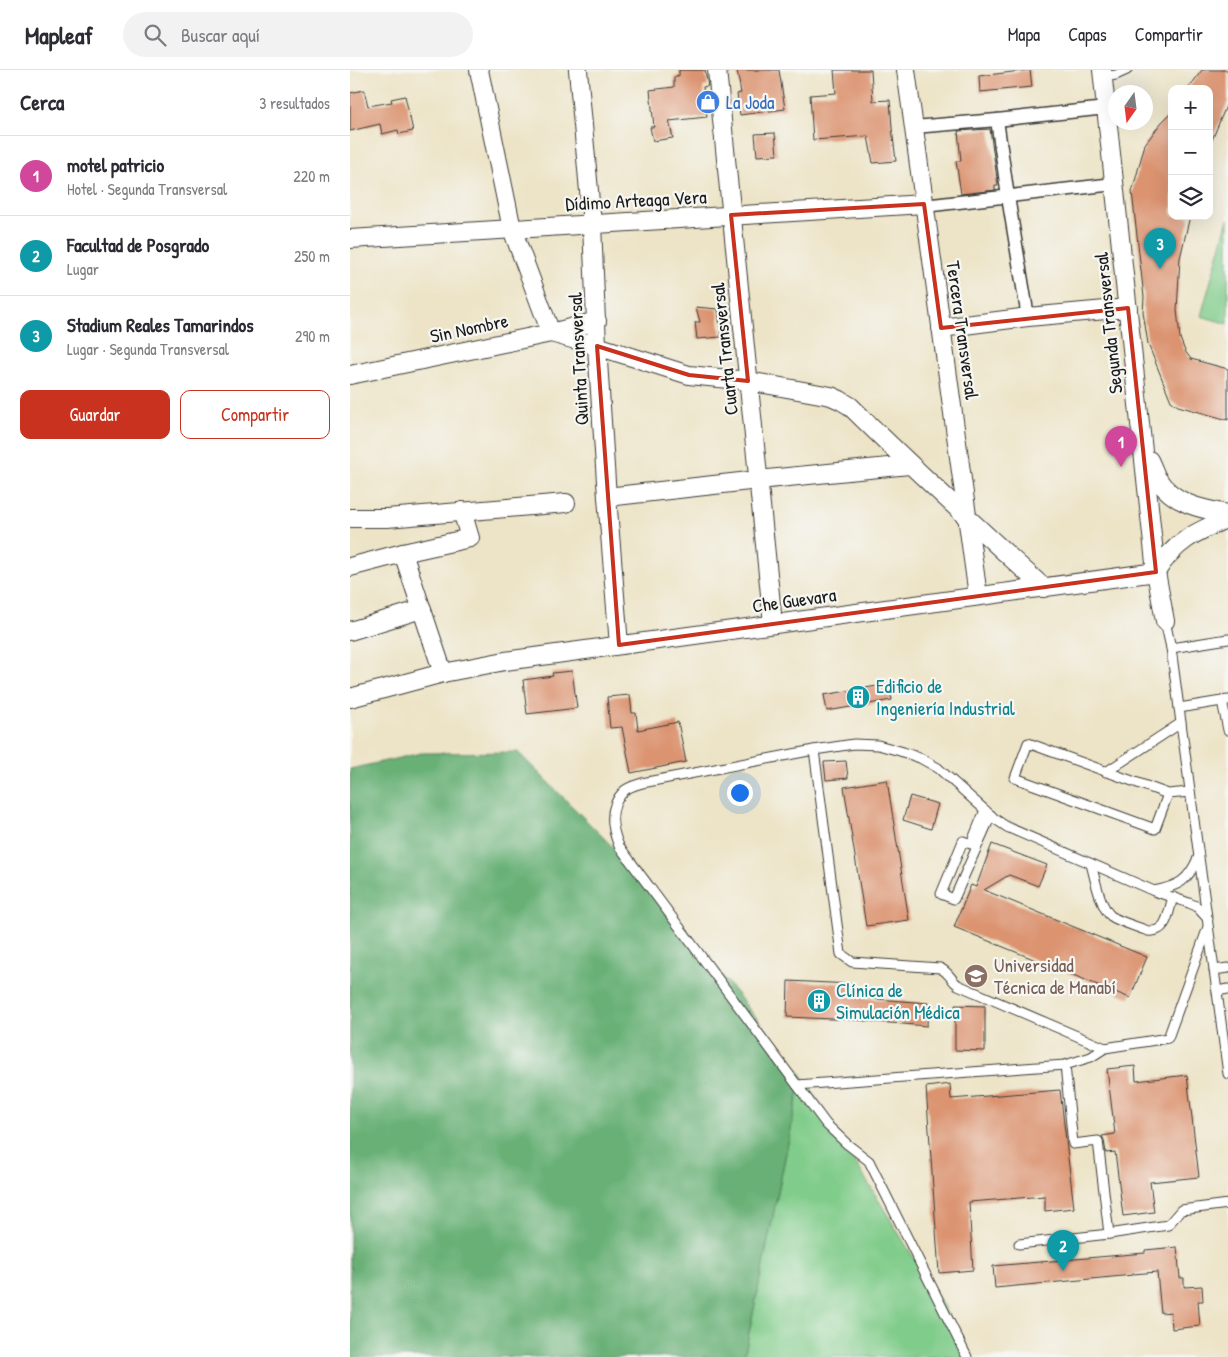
<!DOCTYPE html>
<html lang="es">
<head>
<meta charset="utf-8">
<style>
	:root { --surface:#fff; --page:#f2f2f3; --text:#2b2b33; --muted:#7c7c81; --line:#e1e1e2; --accent:#c8321e }
	body { margin:0; font-family:"Patrick Hand",sans-serif; background:var(--page); color:var(--text) }
	.controls { position:absolute; right:15px; top:15px; display:grid; overflow:hidden; border-radius:10px; box-shadow:0 5px 20px #0002 }
	.controls button { width:45px; height:45px; display:grid; place-items:center; padding:0; border:0; border-bottom:1px solid var(--line); background:var(--surface); color:var(--text); font:25px sans-serif }
	.compass { position:absolute; left:758px; top:15px; width:45px; height:45px; border-radius:50%; background:var(--surface); box-shadow:0 5px 20px #0002; rotate:194deg }
	.you { position:absolute; left:389px; top:722px; width:18px; height:18px; margin:-12px; border:4px solid #fff; border-radius:50%; background:#1a73e8; box-shadow:0 0 0 8px #1a73e833 }
	.badge { display:grid; place-items:center; width:32px; height:32px; border-radius:50%; background:var(--accent); color:#fff; font-size:16px; font-weight:700 }
	.pin { position:absolute; translate:-50% -41px; filter:drop-shadow(0 1px 2px #0008) }
	.pin::after { content:''; position:absolute; top:26px; width:18px; height:15px; background:inherit; clip-path:polygon(0 0,100% 0,50% 100%) }
	.list { margin:0; padding:0; list-style:none }
	h2 { display:flex; justify-content:space-between; align-items:center; height:65px; margin:0; padding:0 20px; font-size:21px }
	h2 small { font-size:16px; font-weight:400; color:var(--muted) }
	.list li { display:grid; grid-template-columns:32px 1fr auto; gap:15px; align-items:center; box-sizing:border-box; height:80px; padding:0 20px; border-top:1px solid var(--line) }
	.list b { display:block; font-size:19px; white-space:nowrap }
	.list p { margin:0; font-size:16px; white-space:nowrap; color:var(--muted) }
	.list em { font-size:16px; font-style:normal; color:var(--muted) }
	.actions { display:flex; gap:10px; padding:15px 20px }
	.actions a { flex:1; padding:11px 0; border:1px solid var(--accent); border-radius:10px; text-align:center; font-size:18px; color:var(--accent) }
	.actions .main { background:var(--accent); color:#fff }
	.icon { flex:none; width:28px; height:28px; fill:none; stroke:currentColor; stroke-width:2; stroke-linecap:round; stroke-linejoin:round }
	.map { position:relative; flex:none; width:878px; height:1287px; overflow:hidden }
	header { display:flex; align-items:center; gap:30px; box-sizing:border-box; height:70px; padding:0 25px; background:var(--surface); border-bottom:1px solid var(--line) }
	header strong { font-size:24px }
	nav { display:flex; gap:28px; margin-inline-start:auto; font-size:18px }
	.search { width:350px; height:45px; background:var(--page); display:flex; align-items:center; gap:12px; box-sizing:border-box; padding:0 18px; border-radius:28px; color:var(--muted); font-size:19px }
	main { display:flex }
	aside { flex:1; background:var(--surface) }
	.map>svg:first-child { display:block }
	.green { fill:#80cc8a; stroke:#4e7453 }
	.forest { fill:#68b076; stroke:#426649 }
	.building { fill:#db9370 }
	.lines { fill:none; stroke-linecap:round; stroke-linejoin:round }
	.service-casing { stroke:#3b3a36; stroke-width:11 }
	.pedestrian-casing { stroke:#3b3a36; stroke-width:15 }
	.minor-casing { stroke:#3b3a36; stroke-width:20 }
	.service { stroke:#fff; stroke-width:9 }
	.pedestrian { stroke:#fff; stroke-width:12 }
	.minor { stroke:#fff; stroke-width:18 }
	.marked { fill:none; stroke:#c8321e; stroke-width:4; stroke-linejoin:round }
	.labels { text-anchor:middle; dominant-baseline:central; stroke-width:4.5; stroke-linejoin:round; paint-order:stroke }
	.shop-label { font-size:19px; fill:#366cbe; stroke:#f6f6f2; text-anchor:start }
	.street-label { font-size:19px; fill:#1c1c1c; stroke:#f6f6f2 }
	.culture-label { font-size:19px; fill:#0d838f; stroke:#f6f6f2; text-anchor:start }
	.education-label { font-size:19px; fill:#785e54; stroke:#f6f6f2; text-anchor:start }
</style>
</head>
<body>
<header>
<strong>Mapleaf</strong>
<div class="search"><svg class="icon" aria-label="search" viewBox="0 0 24 24"><circle cx="10" cy="10" r="6"/><path d="M15 15l6 6"/></svg>Buscar aquí</div>
<nav><a>Mapa</a><a>Capas</a><a>Compartir</a></nav>
</header>
<main>
<aside>
<h2>Cerca<small>3 resultados</small></h2>
<ul class="list">
<li><span class="badge" style="background:#d1479c">1</span><div><b>motel patricio</b><p>Hotel · Segunda Transversal</p></div><em>220 m</em></li>
<li><span class="badge" style="background:#0f9aa8">2</span><div><b>Facultad de Posgrado</b><p>Lugar</p></div><em>250 m</em></li>
<li><span class="badge" style="background:#0f9aa8">3</span><div><b>Stadium Reales Tamarindos</b><p>Lugar · Segunda Transversal</p></div><em>290 m</em></li>
</ul>
<div class="actions"><a class="main">Guardar</a><a>Compartir</a></div>
</aside>
<div class="map">
<svg width="878" height="1287" viewBox="0 0 878 1287">
	<rect width="100%" height="100%" fill="#f6f6f2"/>
	<filter id="ink" filterUnits="userSpaceOnUse"><feTurbulence type="fractalNoise" baseFrequency=".02" numOctaves="2"/><feDisplacementMap in="SourceGraphic" scale="10" xChannelSelector="R" yChannelSelector="G"/><feConvolveMatrix kernelMatrix="1 2 1 2 8 2 1 2 1" color-interpolation-filters="sRGB"/></filter>
	<filter id="wash" filterUnits="userSpaceOnUse"><feTurbulence type="fractalNoise" baseFrequency=".0096" numOctaves="4" result="noise"/><feDisplacementMap in="SourceGraphic" scale="20" xChannelSelector="R" yChannelSelector="G"/><feGaussianBlur stdDeviation="1.12" result="paint"/><feColorMatrix in="noise" values="0 0 0 0 0 0 0 0 0 0 0 0 0 0 0 0 0 1.4 0 .05"/><feComposite in="paint" operator="in"/></filter>
	<g filter="url(#wash)">
		<rect width="100%" height="100%" fill="#ede4c7"/>
		<g class="green">
			<path d="M878,149v105l-27,-8z"/>
			<path d="M452,1005l143,234 19,48h-220z"/>
		</g>
		<path class="forest" d="M168,682l126,126 158,197 -58,282h-394v-588l71,-16z"/>
		<g id="blocks">
			<g class="building">
				<path d="M329,0h26l3,16 -5,1 4,30 -38,4 4,17 -20,3 -3,-14h4l-4,-37 24,-3v-10l5,-1z"/>
				<path d="M387,0h42l6,39 -45,6 -3,-21 4,-1z"/>
				<path d="M484,0h37l2,31 17,-1 2,28 4,33 -23,2 -5,-27 -55,4 -3,-45 26,-2z"/>
				<path d="M680,0l2,17 -52,5 -1,-16z"/>
				<path d="M852,0h26v31l-18,44 -1,-56h-21z"/>
				<path d="M14,20l4,16 24,-4 -1,-3 14,-3 8,35 -14,3 -1,-4 -16,4 -2,-10 -30,7v-38z"/>
				<path d="M822,42v104h18l-10,42 -3,52 3,28 5,13 6,8 37,10v51l-50,-14 -7,-5 -23,-57 -5,-32 1,-15 -12,-105 13,-48 16,-21z"/>
				<path d="M640,59l8,57h-3v4l-34,4 -5,-33h5l-3,-30z"/>
				<path d="M425,63l2,22 -20,1 -2,-22z"/>
				<path d="M346,237l22,2 3,28 -24,2 -2,-17h5z"/>
				<path d="M222,601l5,37 -50,6 -4,-34 30,-4 -1,-3z"/>
				<path d="M539,614l3,16 -65,11 -3,-16z"/>
				<path d="M280,625l2,18h4l2,17 40,-8 8,40 -55,11 -9,-46 -12,1 -3,-31z"/>
				<path d="M496,691l2,17 -22,2 -2,-18z"/>
				<path d="M537,710l22,140 -43,6 -22,-139z"/>
				<path d="M560,726l28,8 -7,25 -28,-9z"/>
				<path d="M642,774l55,21 -9,21 -29,-11 -25,15 163,67 -17,41 -176,-71 17,-42 5,2z"/>
				<path d="M438,911l64,3 -1,13 77,6 -1,23 -73,-6 -67,-3z"/>
				<path d="M605,935l30,1v45l-30,-1z"/>
				<path d="M785,996l1,15 51,-6 12,102 -49,5 4,30 -31,4 -8,-64 -9,1 -2,-13 -2,-4 13,-2 -8,-65z"/>
				<path d="M600,1014l1,15 109,-9 14,118 -29,3v-15l-76,6 4,68 -34,3 -13,-186z"/>
				<path d="M827,1177l3,31h4v9l18,-1 1,15h-5l2,25 -28,3 -1,-17 -10,1 -4,-41 -24,2v1l-138,13 -2,-22 152,-13v-3z"/>
			</g>
		</g>
	</g>
	<g filter="url(#ink)">
		<use href="#blocks" fill-opacity="0" stroke="#3b3a36" stroke-width="1"/>
		<g class="lines">
			<g class="service-casing">
				<g id="service">
					<path d="M753,7l13,-2 11,-5"/>
					<path d="M815,551l6,27 57,426"/>
					<path d="M821,578l57,-9"/>
					<path d="M872,631l6,29"/>
					<path d="M829,638l49,-8"/>
					<path d="M464,680l27,204 11,8 88,6c10,5 10,11 18,17l147,63 63,-10 40,-111"/>
					<path d="M756,702l75,-49"/>
					<path d="M818,724l-13,35 -140,-51 13,-35 140,51 22,-2"/>
					<path d="M635,740l-14,34 -8,-3 -22,53 13,5 37,-84"/>
					<path d="M741,794c4,14 9,43 20,52 8,6 28,11 37,15 20,2 20,-19 25,-34"/>
					<path d="M804,821c25,-5 34,-10 44,-33"/>
					<path d="M864,900l14,-2"/>
					<path d="M867,921l11,-2"/>
					<path d="M715,995l8,79 25,-3 11,93"/>
					<path d="M447,1015l268,-20 26,-8 14,-9"/>
					<path d="M669,1174l90,-10 59,-9 13,-15 47,-6"/>
					<path d="M617,1287l-98,-196 -22,-17 -21,-20 -207,-278c-8,-19 -11,-39 5,-55 4,-4 12,-6 18,-8l172,-33 40,-6 24,1 22,6 20,7 18,10 57,51 12,8 147,64 35,12 7,3 12,13"/>
				</g>
			</g>
			<g class="pedestrian-casing">
				<g id="pedestrian">
					<path d="M647,50l11,77 20,120"/>
					<path d="M564,57l83,-7 109,-12"/>
					<path d="M574,136l190,-22"/>
				</g>
			</g>
			<g class="minor-casing">
				<g id="minor">
					<path d="M129,0l33,159 39,104 46,13 92,29 59,6 83,15 9,4 10,6c63,62 128,122 194,182"/>
					<path d="M228,0l14,154 5,122 10,151 12,148"/>
					<path d="M367,0l56,554"/>
					<path d="M556,0l72,526"/>
					<path d="M752,0l54,502 9,49"/>
					<path d="M0,169l574,-35"/>
					<path d="M591,258l87,-11 100,-9"/>
					<path d="M0,305l201,-42 46,-12"/>
					<path d="M799,390c3,6 5,12 8,18 16,26 44,31 71,36"/>
					<path d="M257,427l151,-17 151,-15"/>
					<path d="M0,448h37l179,-15"/>
					<path d="M53,483l40,120"/>
					<path d="M0,497l53,-14 67,-15 -8,-27"/>
					<path d="M806,502c19,-31 40,-40 72,-54"/>
					<path d="M0,561l72,-22"/>
					<path d="M0,628l93,-25 62,-12 651,-89"/>
				</g>
			</g>
			<use href="#service" class="service"/>
			<use href="#pedestrian" class="pedestrian"/>
			<use href="#minor" class="minor"/>
		</g>
	</g>
	<path class="marked" d="M574,134l17,124 187,-20 28,264 -537,73 -22,-299 92,29 59,6 -17,-166z"/>
	<defs>
		<g id="shop-disc" transform="scale(1.25)"><circle r="9.5" fill="#3f7fe0" stroke="#f6f6f2"/><path d="M-5-2.5h2.3a2.7 3.5 0 0 1 5.4 0H5L5.5 6h-11ZM-1.5-2.5h3a1.5 2.3 0 0 0-3 0Z" fill="#fff"/></g>
		<g id="building-disc" transform="scale(1.25)"><circle r="9.5" fill="#0f9aa8" stroke="#f6f6f2"/><path d="M-4-6H4V6H1V3H-1V6H-4ZM-2.5-4.3h1.7v1.8h-1.7ZM.8-4.3h1.7v1.8H.8ZM-2.5-1h1.7V.8h-1.7ZM.8-1h1.7V.8H.8Z" fill="#fff"/></g>
		<g id="university-disc" transform="scale(1.25)"><circle r="9.5" fill="#8d6e63" stroke="#f6f6f2"/><path d="M0-5L7-2L0 1L-7-2ZM-4 1L0 2.5L4 1V4Q0 6-4 4Z" fill="#fff"/></g>
	</defs>
	<g fill-rule="evenodd">
		<use href="#shop-disc" x="358" y="32"/>
		<use href="#building-disc" x="508" y="627"/>
		<use href="#university-disc" x="626" y="906"/>
		<use href="#building-disc" x="469" y="931"/>
	</g>
	<g class="labels">
		<g class="shop-label">
			<text x="376" y="32">La Joda</text>
		</g>
		<g class="street-label">
			<text transform="translate(286 130) rotate(-3)">Dídimo Arteaga Vera</text>
			<text transform="translate(758 253) rotate(-96)">Segunda Transversal</text>
			<text transform="translate(119 258) rotate(-12)">Sin Nombre</text>
			<text transform="translate(613 260) rotate(82)">Tercera Transversal</text>
			<text transform="translate(374 279) rotate(-96)">Cuarta Transversal</text>
			<text transform="translate(228 289) rotate(-93)">Quinta Transversal</text>
			<text transform="translate(444 530) rotate(-8)">Che Guevara</text>
		</g>
		<g class="culture-label">
			<text x="526" y="616">Edificio de<tspan x="526" dy="22">Ingeniería Industrial</tspan></text>
			<text x="486" y="920">Clínica de<tspan x="486" dy="22">Simulación Médica</tspan></text>
		</g>
		<g class="education-label">
			<text x="644" y="895">Universidad<tspan x="644" dy="22">Técnica de Manabí</tspan></text>
		</g>
	</g>
</svg>
<div class="controls">
<button>+</button>
<button>−</button>
<button><svg class="icon" aria-label="layers" viewBox="0 0 24 24"><path d="M12 4l9 5-9 5-9-5zM3 14l9 5 9-5"/></svg></button>
</div>
<svg class="compass" viewBox="-18 -18 36 36"><path d="M0-13l5 13h-10z" fill="#e53935"/><path d="M0 13l5-13h-10z" fill="#7c7c81"/></svg>
<div class="you"></div>
<div class="pin badge" style="left:771px;top:397px;background:#d1479c">1</div>
<div class="pin badge" style="left:713px;top:1201px;background:#0f9aa8">2</div>
<div class="pin badge" style="left:810px;top:199px;background:#0f9aa8">3</div>
</div>
</main>
</body>
</html>
